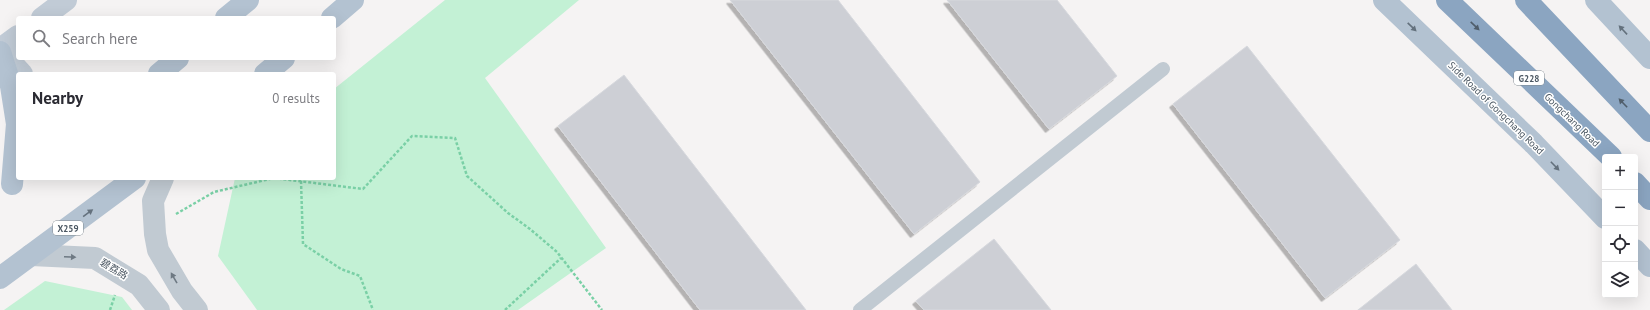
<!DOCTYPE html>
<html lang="en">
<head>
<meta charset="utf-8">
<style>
	:root { --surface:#fff; --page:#f7f7f7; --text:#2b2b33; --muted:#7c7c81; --line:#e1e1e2 }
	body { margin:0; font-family:"PT Sans","Noto Sans SC",sans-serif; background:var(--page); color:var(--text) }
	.controls { position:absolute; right:12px; bottom:12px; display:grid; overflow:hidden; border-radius:4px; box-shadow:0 4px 16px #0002 }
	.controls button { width:36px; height:36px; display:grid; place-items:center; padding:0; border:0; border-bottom:1px solid var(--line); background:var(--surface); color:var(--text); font:20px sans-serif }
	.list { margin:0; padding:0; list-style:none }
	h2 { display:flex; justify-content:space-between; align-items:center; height:52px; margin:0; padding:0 16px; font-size:17px }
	h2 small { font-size:13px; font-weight:400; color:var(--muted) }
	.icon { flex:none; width:22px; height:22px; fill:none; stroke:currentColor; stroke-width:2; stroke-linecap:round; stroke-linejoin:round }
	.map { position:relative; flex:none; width:1650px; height:310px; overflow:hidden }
	.search { position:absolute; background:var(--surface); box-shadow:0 4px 16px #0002; left:16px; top:16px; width:320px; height:44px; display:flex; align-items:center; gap:10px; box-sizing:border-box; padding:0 14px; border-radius:4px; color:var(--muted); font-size:15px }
	.panel { position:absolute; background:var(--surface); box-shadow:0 4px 16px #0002; left:16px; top:72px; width:320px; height:108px; border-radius:4px }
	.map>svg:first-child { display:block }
	.green { fill:#c3f1d5 }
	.building { fill:#cdcfd5; stroke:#d7d9de; filter:url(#shadow) }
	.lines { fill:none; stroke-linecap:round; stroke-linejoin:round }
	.path { stroke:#7ad0a6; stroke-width:2.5; stroke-dasharray:3 2; stroke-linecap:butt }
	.lane { stroke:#c1cad2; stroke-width:14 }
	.street { stroke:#c1cad2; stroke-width:22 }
	.secondary { stroke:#c1cbd6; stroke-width:22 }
	.primary { stroke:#b3c2d1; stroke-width:22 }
	.highway { stroke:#8ba5c1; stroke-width:22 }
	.oneway { fill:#505e6b }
	.oneway2 { fill:#64717d }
	.oneway3 { fill:#6e7983 }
	.labels { text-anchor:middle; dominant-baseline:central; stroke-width:3; stroke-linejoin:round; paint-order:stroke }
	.shield { fill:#fff; stroke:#808990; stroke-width:1 }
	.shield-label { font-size:9px; font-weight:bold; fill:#4a5661 }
	.street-label { font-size:10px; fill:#4a5661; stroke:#fff }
</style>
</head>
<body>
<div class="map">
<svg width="1650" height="310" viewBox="0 0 1650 310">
	<defs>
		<filter id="shadow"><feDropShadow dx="-3.5" dy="3.5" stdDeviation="0" flood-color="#0004"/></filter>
	</defs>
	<rect width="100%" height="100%" fill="#f5f3f3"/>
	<g class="green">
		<path d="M445,0h134l-94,78 121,170 -88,62h-261l-39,-54 17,-78h99v-89z"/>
		<path d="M45,281l77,16 10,13h-128z"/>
	</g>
	<g class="building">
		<path d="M730,0h108l142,182 -66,52z"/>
		<path d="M947,0h110l60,76 -68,53z"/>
		<path d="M1247,46l153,194 -75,58 -152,-194z"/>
		<path d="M624,75l182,235h-106l-142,-184z"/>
		<path d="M994,239l57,71h-127l-8,-9z"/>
		<path d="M1416,264l36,46h-94z"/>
	</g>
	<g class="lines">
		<g class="path">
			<path d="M301,181l2,63 38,25 19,7 13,34"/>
			<path d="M176,214l38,-22 60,-14 89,11 49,-53 43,2 12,38 41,37 22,16 27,23 45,58"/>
			<path d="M110,310l5,-15"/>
			<path d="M505,310l56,-52"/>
		</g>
		<path class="lane" d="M860,310l303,-241"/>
		<g class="street">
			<path d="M163,178l-10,23 2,33 3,16 24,41 15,19"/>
			<path d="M31,255l64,3 44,27 20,25"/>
		</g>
		<g class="secondary">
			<path d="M42,18l24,-18"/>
			<path d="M0,49l18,-13"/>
			<path d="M0,50l22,24"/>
		</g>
		<g class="primary">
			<path d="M1384,0l150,144 71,74"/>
			<path d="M1596,0l54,58"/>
			<path d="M226,18l22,-18"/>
			<path d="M332,18l21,-18"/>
			<path d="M0,52l11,34 6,38 -5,60"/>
			<path d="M159,74l19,-16"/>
			<path d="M265,74l19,-16"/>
			<path d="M1635,250l15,16"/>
			<path d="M0,278l135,-100"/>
		</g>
		<g class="highway">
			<path d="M1447,0l164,157"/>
			<path d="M1526,0l124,131"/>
			<path d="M1635,183l15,16"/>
		</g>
	</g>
	<defs><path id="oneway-solid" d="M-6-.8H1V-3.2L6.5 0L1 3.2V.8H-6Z"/></defs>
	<g class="oneway">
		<use href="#oneway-solid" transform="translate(1475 26) rotate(44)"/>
		<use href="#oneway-solid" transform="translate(1623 103) rotate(-134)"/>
	</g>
	<g class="oneway2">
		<use href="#oneway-solid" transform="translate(1412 27) rotate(44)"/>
		<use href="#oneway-solid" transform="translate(1623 30) rotate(-133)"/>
		<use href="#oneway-solid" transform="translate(1555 166) rotate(46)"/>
		<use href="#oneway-solid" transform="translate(88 213) rotate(-36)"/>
	</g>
	<g class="oneway3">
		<use href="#oneway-solid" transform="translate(70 257) rotate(3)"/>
		<use href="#oneway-solid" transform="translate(174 278) rotate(-120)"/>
	</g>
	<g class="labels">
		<g class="shield">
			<rect x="1514" y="71" width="30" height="14" rx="3"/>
			<rect x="53" y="221" width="30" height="14" rx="3"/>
		</g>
		<g class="shield-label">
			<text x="1529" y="78">G228</text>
			<text x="68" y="228">X259</text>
		</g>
		<g class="street-label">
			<text transform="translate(1496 108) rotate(44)">Side Road of Gongchang Road</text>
			<text transform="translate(1572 120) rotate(44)">Gongchang Road</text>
			<text transform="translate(114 269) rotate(31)">碧荔路</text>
		</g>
	</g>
</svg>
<div class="controls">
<button>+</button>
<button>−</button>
<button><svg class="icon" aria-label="locate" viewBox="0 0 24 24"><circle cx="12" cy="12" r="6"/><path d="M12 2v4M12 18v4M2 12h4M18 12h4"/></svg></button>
<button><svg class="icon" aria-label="layers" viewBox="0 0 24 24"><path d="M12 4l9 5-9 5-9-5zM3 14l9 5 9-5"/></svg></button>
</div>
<div class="search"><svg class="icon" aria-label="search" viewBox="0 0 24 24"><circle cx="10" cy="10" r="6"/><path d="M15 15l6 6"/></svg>Search here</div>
<section class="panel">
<h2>Nearby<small>0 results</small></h2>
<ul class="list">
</ul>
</section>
</div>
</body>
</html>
